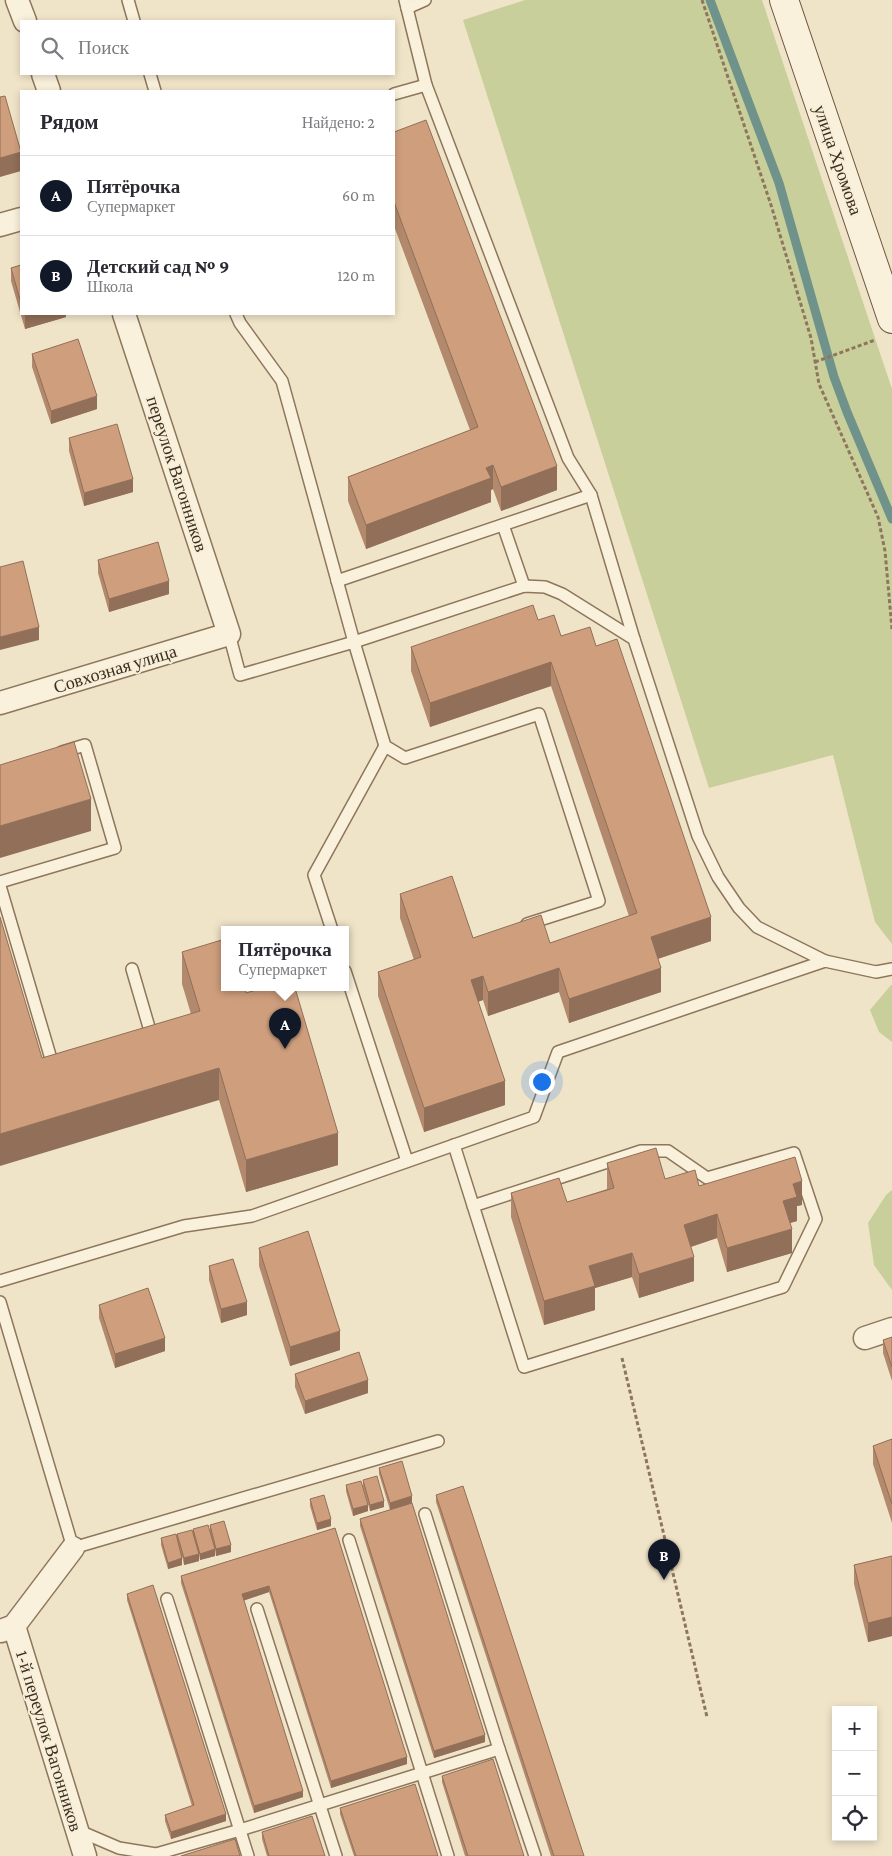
<!DOCTYPE html>
<html lang="ru">
<head>
<meta charset="utf-8">
<style>
	:root { --surface:#fff; --page:#f7f7f7; --text:#2b2b33; --muted:#7c7c81; --line:#e1e1e2; --accent:#111827 }
	body { margin:0; font-family:"Crimson Pro",serif; background:var(--page); color:var(--text) }
	.controls { position:absolute; right:15px; bottom:15px; display:grid; overflow:hidden; border-radius:0px; box-shadow:0 2px 8px #0003 }
	.controls button { width:45px; height:45px; display:grid; place-items:center; padding:0; border:0; border-bottom:1px solid var(--line); background:var(--surface); color:var(--text); font:25px sans-serif }
	.you { position:absolute; left:541px; top:1081px; width:18px; height:18px; margin:-12px; border:4px solid #fff; border-radius:50%; background:#1a73e8; box-shadow:0 0 0 8px #1a73e833 }
	.badge { display:grid; place-items:center; width:32px; height:32px; border-radius:50%; background:var(--accent); color:#fff; font-size:16px; font-weight:700 }
	.pin { position:absolute; translate:-50% -41px; filter:drop-shadow(0 1px 2px #0008) }
	.pin::after { content:''; position:absolute; top:26px; width:18px; height:15px; background:inherit; clip-path:polygon(0 0,100% 0,50% 100%) }
	.popup { position:absolute; left:221px; top:926px; width:128px; height:65px; box-sizing:border-box; display:grid; place-content:center; border-radius:0px; background:var(--surface); filter:drop-shadow(0 1px 4px #0005); font-size:16px; white-space:nowrap; color:var(--muted) }
	.popup b { font-size:19px; color:var(--text) }
	.popup::after { content:''; position:absolute; left:50%; top:100%; margin-left:-10px; border:10px solid transparent; border-top-color:var(--surface) }
	.list { margin:0; padding:0; list-style:none }
	h2 { display:flex; justify-content:space-between; align-items:center; height:65px; margin:0; padding:0 20px; font-size:21px }
	h2 small { font-size:16px; font-weight:400; color:var(--muted) }
	.list li { display:grid; grid-template-columns:32px 1fr auto; gap:15px; align-items:center; box-sizing:border-box; height:80px; padding:0 20px; border-top:1px solid var(--line) }
	.list b { display:block; font-size:19px; white-space:nowrap }
	.list p { margin:0; font-size:16px; white-space:nowrap; color:var(--muted) }
	.list em { font-size:16px; font-style:normal; color:var(--muted) }
	.icon { flex:none; width:28px; height:28px; fill:none; stroke:currentColor; stroke-width:2; stroke-linecap:round; stroke-linejoin:round }
	.map { position:relative; flex:none; width:892px; height:1856px; overflow:hidden }
	.search { position:absolute; background:var(--surface); box-shadow:0 2px 8px #0003; left:20px; top:20px; width:375px; height:55px; display:flex; align-items:center; gap:12px; box-sizing:border-box; padding:0 18px; border-radius:0px; color:var(--muted); font-size:19px }
	.panel { position:absolute; background:var(--surface); box-shadow:0 2px 8px #0003; left:20px; top:90px; width:375px; height:225px; border-radius:0px }
	.map>svg:first-child { display:block }
	.green { fill:#c9cf9b }
	.lines { fill:none; stroke-linecap:round; stroke-linejoin:round }
	.stream { stroke:#6f938a; stroke-width:9 }
	.lane-casing { stroke:#8d765c; stroke-width:14 }
	.street-casing { stroke:#8d765c; stroke-width:25 }
	.secondary-casing { stroke:#6f573f; stroke-width:30 }
	.path { stroke:#8d765c; stroke-width:3; stroke-dasharray:4 2.5; stroke-linecap:butt }
	.lane { stroke:#faf1dc; stroke-width:11 }
	.street { stroke:#faf1dc; stroke-width:22 }
	.secondary { stroke:#faf1dc; stroke-width:28 }
	.wall { fill:#b2896c }
	.shaded-wall { fill:#916f58 }
	.building { fill:#cf9f7d; stroke:#916f58 }
	.labels { text-anchor:middle; dominant-baseline:central; stroke-width:4; stroke-linejoin:round; paint-order:stroke }
	.street-label { font-size:18px; fill:#3d2e20; stroke:#f7eed8 }
</style>
</head>
<body>
<div class="map">
<svg width="892" height="1856" viewBox="0 0 892 1856">
	<rect width="100%" height="100%" fill="#f0e4c8"/>
	<g class="green">
		<path d="M525,0h237l130,389v555l-17,-22 -42,-167 -124,33 -246,-768z"/>
		<path d="M891,985h1v57l-13,-10 -9,-22z"/>
		<path d="M892,1190v100l-18,-25 -6,-42 18,-28z"/>
	</g>
	<g class="lines">
		<path class="stream" d="M710,0l69,183 55,194 13,35 45,107"/>
		<g class="lane-casing">
			<g id="lane">
				<path d="M128,0l6,21"/>
				<path d="M405,0l21,85 142,373 23,37 43,144"/>
				<path d="M407,8l18,-8"/>
				<path d="M150,74l5,17"/>
				<path d="M394,94l32,-9"/>
				<path d="M236,314l4,9 42,58 72,261 170,-56 21,1 17,7 72,45 64,197 20,41 21,31 18,19 68,34"/>
				<path d="M503,525l21,61"/>
				<path d="M337,581l254,-86"/>
				<path d="M229,634l11,41 114,-33 31,104 20,12 134,-44 60,187 -72,23"/>
				<path d="M0,882l115,-34 -30,-103 -23,7"/>
				<path d="M0,886l54,183"/>
				<path d="M332,930l-18,-55 71,-129"/>
				<path d="M132,969l21,72"/>
				<path d="M345,971l62,190"/>
				<path d="M454,1145l70,222 259,-80 33,-68 -22,-66 -87,25 -39,-27h-27l-168,55"/>
				<path d="M0,1281l184,-55 68,-10 282,-99 24,-65 267,-91 51,11 16,-3"/>
				<path d="M0,1302l73,246 365,-107"/>
				<path d="M425,1514l74,235 36,107"/>
				<path d="M349,1540l99,316"/>
				<path d="M167,1599l81,257"/>
				<path d="M257,1609l79,247"/>
				<path d="M77,1830l42,18 37,6 84,-24 259,-81"/>
			</g>
		</g>
		<g class="street-casing">
			<g id="street">
				<path d="M17,0l8,21"/>
				<path d="M43,74l6,17"/>
				<path d="M0,225l21,-6"/>
				<path d="M0,703l229,-69 -105,-320"/>
				<path d="M865,1338l27,-9"/>
				<path d="M14,1626l71,230"/>
				<path d="M1,1631l13,-5 59,-78"/>
			</g>
		</g>
		<g class="secondary-casing">
			<path id="secondary" d="M784,0l108,319"/>
		</g>
		<g class="path">
			<path d="M702,0l69,205 40,133 8,46 59,133 7,34 7,78"/>
			<path d="M815,362l60,-22"/>
			<path d="M622,1358l85,359"/>
		</g>
		<use href="#lane" class="lane"/>
		<use href="#street" class="street"/>
		<use href="#secondary" class="secondary"/>
	</g>
	<g class="wall">
		<path d="M394,132l163,358 -56,21 -8,-22 -2,1v12l-125,47 -18,-48v-24l122,-47 -76,-204z"/>
		<path d="M21,265v49h45v3l-41,12 -14,-48v-13z"/>
		<path d="M32,354l65,55 -46,15 -19,-57z"/>
		<path d="M69,438l64,54 -49,14 -15,-55z"/>
		<path d="M98,560l71,34 -60,18 -11,-39z"/>
		<path d="M538,620l23,16 35,10 115,295 -53,18 3,33 -92,31 -10,-31 -71,24 -5,-16 -5,2 27,103 -81,27 -46,-136v-24l36,-12 -14,-42v-24l73,44 77,5 79,-27 -78,-230 -121,41 -19,-56v-24z"/>
		<path d="M182,952l64,41 92,172 -92,27 -27,-92 -177,-42 149,-44 -9,-30z"/>
		<path d="M607,1163l58,16 137,26 -5,1v15l-7,2 2,30 -65,19 -10,-34 -26,9 3,34 -55,17 -7,-21 -37,11v22l-51,15 -33,-108v-24l56,9 40,-13z"/>
		<path d="M259,1248l81,102 -50,16 -31,-100z"/>
		<path d="M209,1266l38,49 -26,8 -12,-43z"/>
		<path d="M99,1305l66,46 -50,17 -16,-50z"/>
		<path d="M892,1337v44l-9,-28v-13z"/>
		<path d="M295,1374l73,19 -63,21 -10,-27z"/>
		<path d="M892,1439v84l-19,-59v-18z"/>
		<path d="M379,1468l33,35 73,239 -51,16 -74,-232v-7l30,-9 -11,-36z"/>
		<path d="M363,1480l21,27 -14,4 -7,-24z"/>
		<path d="M346,1485l22,26 -15,5 -7,-25z"/>
		<path d="M436,1495l148,361h-33l-115,-354z"/>
		<path d="M310,1499l21,27 -14,4 -7,-24z"/>
		<path d="M210,1525l21,27 -15,4 -1,-6v6l-15,4 -1,-5v6l-15,4 -2,-9v9l-14,4 -7,-24v-7l16,2v-6l16,1v-6l17,2z"/>
		<path d="M335,1528l72,236 -76,24 -62,-196 -26,9 60,196 -49,16 -73,-230v-7z"/>
		<path d="M892,1556v80l-24,6 -14,-58v-19z"/>
		<path d="M127,1594l99,227 -55,18 -6,-18v-6l27,-9 -65,-206z"/>
		<path d="M442,1776l82,80h-59l-23,-74z"/>
		<path d="M340,1808l98,48h-84l-14,-42z"/>
		<path d="M262,1832l63,24h-58l-5,-17z"/>
	</g>
	<g class="shaded-wall">
		<path d="M21,152v19l-21,6v-19z"/>
		<path d="M33,314h33v3l-41,12v-13z"/>
		<path d="M97,396v13l-46,15v-13z"/>
		<path d="M493,465v24l-2,1v12l-125,47v-24z"/>
		<path d="M557,466v24l-56,21v-24z"/>
		<path d="M133,479v13l-49,14v-13z"/>
		<path d="M169,581v13l-60,18v-13z"/>
		<path d="M39,627v13l-39,10v-13z"/>
		<path d="M551,662v24l-121,41v-24z"/>
		<path d="M91,799v32l-91,27v-32z"/>
		<path d="M711,917v24l-60,20v-24z"/>
		<path d="M559,968v24l-71,24v-24z"/>
		<path d="M661,968v24l-92,31v-24z"/>
		<path d="M483,976v24l-12,4v-24z"/>
		<path d="M219,1068v32l-219,66v-32z"/>
		<path d="M505,1081v24l-81,27v-24z"/>
		<path d="M338,1133v32l-92,27v-32z"/>
		<path d="M802,1181v24l-5,1v15l-14,4v-24l10,-17z"/>
		<path d="M717,1214v24l-33,11v-24z"/>
		<path d="M792,1229v24l-65,19v-24z"/>
		<path d="M632,1253v24l-37,11v22l-51,15v-24l45,-35z"/>
		<path d="M694,1257v24l-55,17v-24z"/>
		<path d="M247,1302v13l-26,8v-14z"/>
		<path d="M340,1331v19l-50,16v-19z"/>
		<path d="M165,1338v13l-50,17v-14z"/>
		<path d="M368,1380v13l-63,21v-13z"/>
		<path d="M412,1496v7l-22,7v-7z"/>
		<path d="M384,1501v6l-14,4v-6z"/>
		<path d="M368,1505v6l-15,5v-7z"/>
		<path d="M331,1519v7l-14,4v-7z"/>
		<path d="M231,1545v7l-15,4v-7z"/>
		<path d="M215,1549v7l-15,4v-6z"/>
		<path d="M199,1554v7l-15,4v-7z"/>
		<path d="M182,1558v7l-14,4v-6z"/>
		<path d="M269,1586v6l-27,9v-7z"/>
		<path d="M892,1617v19l-24,6v-19z"/>
		<path d="M485,1735v7l-51,16v-7z"/>
		<path d="M407,1757v7l-76,24v-7z"/>
		<path d="M303,1791v6l-49,16v-7z"/>
		<path d="M226,1814v7l-55,18v-7z"/>
	</g>
	<g class="building">
		<path d="M5,96l16,56 -21,6v-61z"/>
		<path d="M426,120l131,346 -56,21 -8,-22 -7,3 5,10 -125,47 -18,-48 130,-50 -84,-225v-70z"/>
		<path d="M21,265v38l-10,-35z"/>
		<path d="M24,314h9l-8,2z"/>
		<path d="M78,339l19,57 -46,15 -19,-57z"/>
		<path d="M117,424l16,55 -49,14 -15,-55z"/>
		<path d="M158,542l11,39 -60,18 -11,-39z"/>
		<path d="M23,561l16,66 -39,10v-70z"/>
		<path d="M533,605l5,15 16,-5 7,21 29,-9 6,19 21,-7 94,278 -60,20 10,31 -92,31 -10,-31 -71,24 -5,-16 -12,4 34,101 -81,27 -46,-136 43,-15 -21,-63 52,-18 21,62 68,-23 9,28 87,-30 -86,-251 -121,41 -19,-56z"/>
		<path d="M74,742l17,57 -91,27v-61z"/>
		<path d="M0,917l42,141 158,-47 -18,-59 43,-13v49h20l1,5 17,-5h32l43,145 -92,27 -27,-92 -219,66z"/>
		<path d="M656,1148l9,31 30,-9 4,16 96,-29 7,24 -9,3 4,13 -14,4 9,28 -65,19 -10,-34 -33,11 10,32 -55,17 -7,-21 -43,13 6,20 -51,15 -33,-108 48,-15 8,24 47,-14 -7,-25z"/>
		<path d="M308,1231l32,100 -50,16 -31,-99z"/>
		<path d="M233,1259l14,43 -26,7 -12,-43z"/>
		<path d="M148,1288l17,50 -50,16 -16,-49z"/>
		<path d="M892,1337v30l-9,-27z"/>
		<path d="M359,1352l9,28 -63,21 -10,-27z"/>
		<path d="M892,1439v65l-19,-58z"/>
		<path d="M402,1461l10,35 -22,7 -11,-35z"/>
		<path d="M377,1476l7,25 -14,4 -7,-25z"/>
		<path d="M361,1481l7,24 -15,4 -7,-24z"/>
		<path d="M463,1486l121,370h-30l-118,-361z"/>
		<path d="M324,1495l7,24 -14,4 -7,-24z"/>
		<path d="M412,1503l73,232 -51,16 -74,-232z"/>
		<path d="M224,1521l7,24 -15,4 -6,-24z"/>
		<path d="M208,1525l7,24 -15,5 -7,-25z"/>
		<path d="M335,1528l72,229 -76,24 -62,-195 -27,8 61,197 -49,15 -73,-230z"/>
		<path d="M192,1530l7,24 -15,4 -7,-24z"/>
		<path d="M176,1534l6,24 -14,5 -7,-25z"/>
		<path d="M892,1556v61l-24,6 -14,-58z"/>
		<path d="M153,1585l73,229 -55,18 -6,-17 29,-10 -67,-211z"/>
		<path d="M493,1759l31,97h-56l-26,-80z"/>
		<path d="M415,1784l23,72h-82l-16,-48z"/>
		<path d="M312,1816l13,40h-56l-7,-24z"/>
		<path d="M235,1839l5,17h-59z"/>
	</g>
	<g class="labels">
		<g class="street-label">
			<text transform="translate(838 160) rotate(71)">улица Хромова</text>
			<text transform="translate(177 474) rotate(72)">переулок Вагонников</text>
			<text transform="translate(115 669) rotate(-17)">Совхозная улица</text>
			<text transform="translate(49 1741) rotate(73)">1-й переулок Вагонников</text>
		</g>
	</g>
</svg>
<div class="controls">
<button>+</button>
<button>−</button>
<button><svg class="icon" aria-label="locate" viewBox="0 0 24 24"><circle cx="12" cy="12" r="6"/><path d="M12 2v4M12 18v4M2 12h4M18 12h4"/></svg></button>
</div>
<div class="you"></div>
<div class="pin badge" style="left:285px;top:1049px">A</div>
<div class="popup"><b>Пятёрочка</b>Супермаркет</div>
<div class="pin badge" style="left:664px;top:1580px">B</div>
<div class="search"><svg class="icon" aria-label="search" viewBox="0 0 24 24"><circle cx="10" cy="10" r="6"/><path d="M15 15l6 6"/></svg>Поиск</div>
<section class="panel">
<h2>Рядом<small>Найдено: 2</small></h2>
<ul class="list">
<li><span class="badge">A</span><div><b>Пятёрочка</b><p>Супермаркет</p></div><em>60 m</em></li>
<li><span class="badge">B</span><div><b>Детский сад № 9</b><p>Школа</p></div><em>120 m</em></li>
</ul>
</section>
</div>
</body>
</html>
